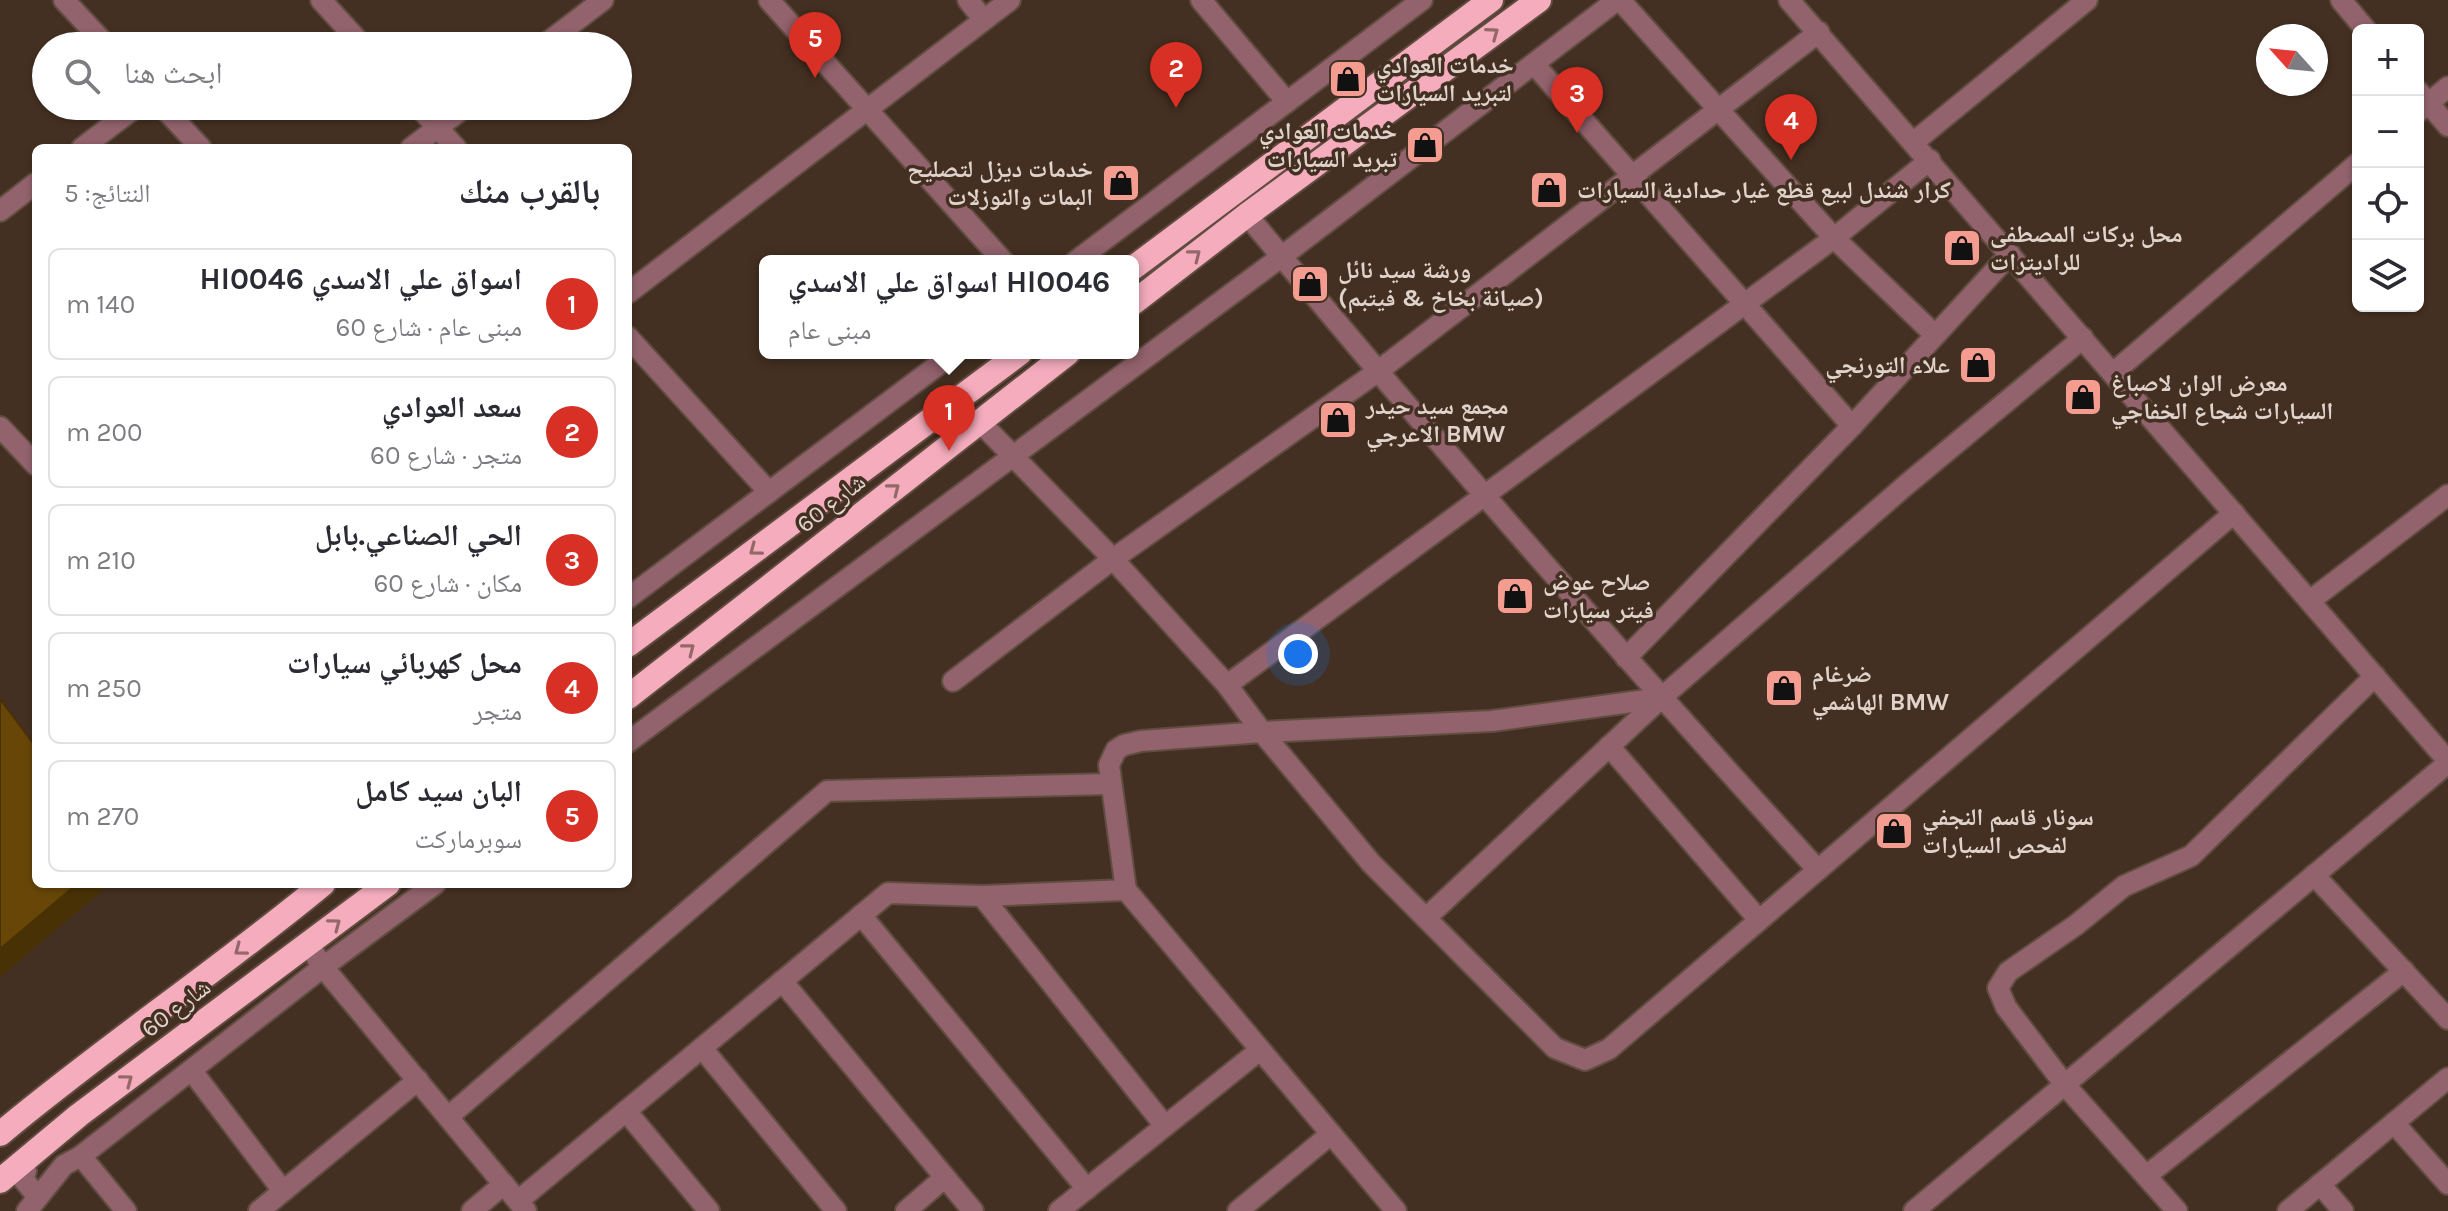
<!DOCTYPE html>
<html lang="ar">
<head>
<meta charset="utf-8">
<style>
	:root { --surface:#fff; --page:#f2f2f3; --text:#2b2b33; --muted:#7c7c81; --line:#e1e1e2; --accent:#d93025 }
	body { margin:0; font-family:Karla,"Noto Naskh Arabic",sans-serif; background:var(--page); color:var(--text); direction:rtl }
	.controls { position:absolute; right:24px; top:24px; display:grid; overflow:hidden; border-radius:12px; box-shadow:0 2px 6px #0004 }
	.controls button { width:72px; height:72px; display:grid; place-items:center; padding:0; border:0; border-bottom:2px solid var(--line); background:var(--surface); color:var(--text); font:40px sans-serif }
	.compass { position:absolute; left:2256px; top:24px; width:72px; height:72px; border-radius:50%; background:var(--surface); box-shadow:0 2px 6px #0004; rotate:297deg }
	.you { position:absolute; left:1298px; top:654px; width:28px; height:28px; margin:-20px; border:6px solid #fff; border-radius:50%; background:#1a73e8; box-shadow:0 0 0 12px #1a73e833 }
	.badge { display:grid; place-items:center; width:52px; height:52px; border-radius:50%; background:var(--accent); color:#fff; font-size:26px; font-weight:700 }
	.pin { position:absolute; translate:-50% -66px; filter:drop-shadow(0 2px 4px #0008) }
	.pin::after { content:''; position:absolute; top:42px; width:28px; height:24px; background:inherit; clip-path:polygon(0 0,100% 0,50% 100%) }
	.popup { position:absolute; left:759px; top:255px; width:380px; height:104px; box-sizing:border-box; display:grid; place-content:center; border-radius:12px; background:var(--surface); filter:drop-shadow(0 2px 6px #0005); font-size:26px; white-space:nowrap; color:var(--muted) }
	.popup b { font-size:30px; color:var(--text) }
	.popup::after { content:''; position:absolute; left:50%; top:100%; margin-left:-16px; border:16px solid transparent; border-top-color:var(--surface) }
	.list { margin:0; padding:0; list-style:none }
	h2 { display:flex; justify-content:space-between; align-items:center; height:104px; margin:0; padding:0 32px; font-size:34px }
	h2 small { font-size:26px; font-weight:400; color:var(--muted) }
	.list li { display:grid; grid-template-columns:52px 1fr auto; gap:24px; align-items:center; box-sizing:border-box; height:112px; margin:0 16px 16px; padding:0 16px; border:2px solid var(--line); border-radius:12px }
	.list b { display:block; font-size:30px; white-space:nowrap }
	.list p { margin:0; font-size:26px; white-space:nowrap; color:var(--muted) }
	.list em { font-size:26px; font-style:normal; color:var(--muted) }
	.icon { flex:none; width:44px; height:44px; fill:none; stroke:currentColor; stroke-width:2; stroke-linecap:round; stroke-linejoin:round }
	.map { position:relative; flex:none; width:2448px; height:1211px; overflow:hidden; direction:ltr }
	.search { position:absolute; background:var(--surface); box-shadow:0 2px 6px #0004; left:32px; top:32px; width:600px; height:88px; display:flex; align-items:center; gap:20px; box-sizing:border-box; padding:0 28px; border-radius:44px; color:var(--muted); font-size:30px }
	.panel { position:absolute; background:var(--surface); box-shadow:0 2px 6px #0004; left:32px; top:144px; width:600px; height:744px; border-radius:12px; direction:rtl }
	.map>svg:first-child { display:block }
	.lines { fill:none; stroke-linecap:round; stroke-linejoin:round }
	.minor-casing { stroke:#604d40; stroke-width:24 }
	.highway-casing { stroke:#604d40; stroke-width:28 }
	.minor { stroke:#92626d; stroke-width:20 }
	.highway { stroke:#f5adbe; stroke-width:24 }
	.shaded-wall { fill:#493106 }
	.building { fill:#684608; stroke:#493106; stroke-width:2 }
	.oneway { stroke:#946868 }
	.labels { text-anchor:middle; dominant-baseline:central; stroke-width:7; stroke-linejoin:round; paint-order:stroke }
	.poi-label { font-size:24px; font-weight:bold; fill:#e0d3cb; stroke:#443022; text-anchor:start }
	.street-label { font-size:24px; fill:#e0d3cb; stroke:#443022 }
</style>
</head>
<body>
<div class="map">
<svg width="2448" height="1211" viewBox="0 0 2448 1211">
	<rect width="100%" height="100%" fill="#443022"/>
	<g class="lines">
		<g class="minor-casing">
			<g id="minor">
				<path d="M64,0l43,46"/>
				<path d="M321,0l42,46"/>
				<path d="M769,0l234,261"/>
				<path d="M968,0l16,20"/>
				<path d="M1201,0l86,102"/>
				<path d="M1620,0l214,238 101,97"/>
				<path d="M1789,0l659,761"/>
				<path d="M2341,0l25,30"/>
				<path d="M543,46l60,-46"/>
				<path d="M1534,64l318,362"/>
				<path d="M2418,91l30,35"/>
				<path d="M162,106l39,42"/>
				<path d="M418,106l38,42"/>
				<path d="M2418,112l30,-25"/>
				<path d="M1914,142l173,-142"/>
				<path d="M82,148l55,-42"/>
				<path d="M411,148l55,-42"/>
				<path d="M0,211l36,-28"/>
				<path d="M1247,215c185,223 375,441 571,655"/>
				<path d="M1076,261l346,-261"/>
				<path d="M628,293l382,-293"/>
				<path d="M628,337l141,155"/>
				<path d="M2113,373l245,-210"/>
				<path d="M979,421l134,138 114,126 35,47 109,131 184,185 30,12 24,-11 625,-536"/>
				<path d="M0,427l36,38"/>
				<path d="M628,598l326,-245"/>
				<path d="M2311,600l137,-105"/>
				<path d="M1626,658l226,-232 158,-172"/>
				<path d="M953,681l160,-122 264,-187 442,-340"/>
				<path d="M1227,685l607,-447 96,-78"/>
				<path d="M628,742l653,-485 336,-257"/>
				<path d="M1609,746l150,174"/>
				<path d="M2314,875l134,144"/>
				<path d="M982,896l183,230"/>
				<path d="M861,915l226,274"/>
				<path d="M1426,918l235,-220"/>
				<path d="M308,944l15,23 203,244"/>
				<path d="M782,981l191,230"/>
				<path d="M702,1048l134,163"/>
				<path d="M192,1071l91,120"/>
				<path d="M626,1111l83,100"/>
				<path d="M448,1117l379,-326 283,-7"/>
				<path d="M2394,1123l54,61"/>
				<path d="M81,1156l45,55"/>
				<path d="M26,1171l-3,8 15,18"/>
				<path d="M2146,1176l258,-205"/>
				<path d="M2320,1184l23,27"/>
				<path d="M518,1201l370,-308 94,3 144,-6"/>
				<path d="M27,1211l37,-46 17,-9 242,-189 112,-83"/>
				<path d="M259,1211l159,-131"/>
				<path d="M472,1211l32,-27"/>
				<path d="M906,1211l38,-33"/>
				<path d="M1059,1211l201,-161"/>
				<path d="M1238,1211l93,-77"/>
				<path d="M1396,1211l-270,-321 -17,-125 7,-15 8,-5 17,-4 121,-9 230,-11 169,-23 245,-213 177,-147"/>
				<path d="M1914,1211l534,-448"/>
				<path d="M2177,1211l-112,-126 -59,-78 -8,-19 10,-16 68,-47 48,-39 67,-30 184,-180"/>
				<path d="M2288,1211l160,-133"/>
			</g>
		</g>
		<g class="highway-casing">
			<g id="highway">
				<path d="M1133,268l358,-268"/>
				<path d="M1133,303l114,-88 292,-215"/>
				<path d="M628,645l392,-292"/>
				<path d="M628,697l440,-344"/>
				<path d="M0,1134c104,-87 218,-163 323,-250"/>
				<path d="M0,1181l79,-66 309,-231"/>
			</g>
		</g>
		<use href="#minor" class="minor"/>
		<use href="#highway" class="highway"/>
	</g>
	<path class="shaded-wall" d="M77,884h33l-110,93v-28z"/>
	<path class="building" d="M0,699l36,48v137h41l-77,65z"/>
	<defs><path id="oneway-chevron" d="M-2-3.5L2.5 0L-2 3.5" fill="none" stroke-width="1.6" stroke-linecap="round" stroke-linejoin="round" transform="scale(2)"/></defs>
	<g class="oneway">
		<use href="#oneway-chevron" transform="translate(1493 33) rotate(-36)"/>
		<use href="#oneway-chevron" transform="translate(1195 255) rotate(-38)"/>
		<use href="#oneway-chevron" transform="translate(894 489) rotate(-38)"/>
		<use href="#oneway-chevron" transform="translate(755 550) rotate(143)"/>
		<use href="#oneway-chevron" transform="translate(689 649) rotate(-38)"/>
		<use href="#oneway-chevron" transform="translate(335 924) rotate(-37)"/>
		<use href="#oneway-chevron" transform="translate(240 950) rotate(143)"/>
		<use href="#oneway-chevron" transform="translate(127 1080) rotate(-37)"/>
	</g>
	<defs>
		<g id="shop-square" transform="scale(2)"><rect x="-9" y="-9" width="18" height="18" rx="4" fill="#f59c91" stroke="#443022"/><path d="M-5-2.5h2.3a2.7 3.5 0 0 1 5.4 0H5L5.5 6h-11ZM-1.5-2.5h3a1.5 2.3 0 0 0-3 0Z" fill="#111"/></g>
	</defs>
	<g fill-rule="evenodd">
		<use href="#shop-square" x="1348" y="79"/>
		<use href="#shop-square" x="1425" y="145"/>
		<use href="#shop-square" x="1121" y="183"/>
		<use href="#shop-square" x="1549" y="190"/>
		<use href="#shop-square" x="1962" y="248"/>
		<use href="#shop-square" x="1310" y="284"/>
		<use href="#shop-square" x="1978" y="365"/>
		<use href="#shop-square" x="2083" y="397"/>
		<use href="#shop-square" x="1338" y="420"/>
		<use href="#shop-square" x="1515" y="596"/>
		<use href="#shop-square" x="1784" y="688"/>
		<use href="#shop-square" x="1894" y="831"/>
	</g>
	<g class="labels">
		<g class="poi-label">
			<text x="1376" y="65">خدمات العوادي<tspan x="1376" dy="28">لتبريد السيارات</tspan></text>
			<text x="1397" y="131" text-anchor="end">خدمات العوادي<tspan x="1397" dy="28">تبريد السيارات</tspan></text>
			<text x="1093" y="169" text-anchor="end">خدمات ديزل لتصليح<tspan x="1093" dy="28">البمات والنوزلات</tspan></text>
			<text x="1577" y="190">كرار شندل لبيع قطع غيار حدادية السيارات</text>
			<text x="1990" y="234">محل بركات المصطفى<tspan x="1990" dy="28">للراديترات</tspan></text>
			<text x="1338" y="270">ورشة سيد نائل<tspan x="1338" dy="28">(صيانة بخاخ &amp; فيتبم)</tspan></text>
			<text x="1950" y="365" text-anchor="end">علاء التورنجي</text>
			<text x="2111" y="383">معرض الوان لاصباغ<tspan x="2111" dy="28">السيارات شجاع الخفاجي</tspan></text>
			<text x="1366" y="406">مجمع سيد حيدر<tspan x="1366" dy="28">الاعرجي BMW</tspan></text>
			<text x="1543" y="582">صلاح عوض<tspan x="1543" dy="28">فيتر سيارات</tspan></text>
			<text x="1812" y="674">ضرغام<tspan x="1812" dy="28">الهاشمي BMW</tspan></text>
			<text x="1922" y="817">سونار قاسم النجفي<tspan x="1922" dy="28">لفحص السيارات</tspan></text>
		</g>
		<g class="street-label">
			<text transform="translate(831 503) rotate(-38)">شارع 60</text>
			<text transform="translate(176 1008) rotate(-37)">شارع 60</text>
		</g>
	</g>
</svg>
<div class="controls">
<button>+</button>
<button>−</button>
<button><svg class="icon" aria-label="locate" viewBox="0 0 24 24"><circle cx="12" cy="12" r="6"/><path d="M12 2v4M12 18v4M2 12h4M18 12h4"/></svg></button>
<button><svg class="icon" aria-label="layers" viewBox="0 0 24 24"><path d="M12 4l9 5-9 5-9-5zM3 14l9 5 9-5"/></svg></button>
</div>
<svg class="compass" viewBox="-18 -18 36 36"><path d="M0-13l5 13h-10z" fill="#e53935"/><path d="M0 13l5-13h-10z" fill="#7c7c81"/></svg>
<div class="you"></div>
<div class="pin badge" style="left:949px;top:451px">1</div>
<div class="popup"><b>اسواق علي الاسدي Hl0046</b>مبنى عام</div>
<div class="pin badge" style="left:1176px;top:108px">2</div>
<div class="pin badge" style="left:1577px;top:133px">3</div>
<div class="pin badge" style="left:1791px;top:160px">4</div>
<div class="pin badge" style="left:815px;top:78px">5</div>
<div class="search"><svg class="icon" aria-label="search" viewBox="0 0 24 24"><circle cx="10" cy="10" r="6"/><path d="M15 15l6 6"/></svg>ابحث هنا</div>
<section class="panel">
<h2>بالقرب منك<small>النتائج: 5</small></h2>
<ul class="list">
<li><span class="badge">1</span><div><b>اسواق علي الاسدي Hl0046</b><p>مبنى عام · شارع 60</p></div><em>140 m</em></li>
<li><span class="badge">2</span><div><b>سعد العوادي</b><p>متجر · شارع 60</p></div><em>200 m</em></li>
<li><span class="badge">3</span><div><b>الحي الصناعي.بابل</b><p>مكان · شارع 60</p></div><em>210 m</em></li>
<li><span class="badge">4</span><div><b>محل كهربائي سيارات</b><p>متجر</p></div><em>250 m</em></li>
<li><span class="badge">5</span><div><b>البان سيد كامل</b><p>سوبرماركت</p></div><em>270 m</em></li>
</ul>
</section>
</div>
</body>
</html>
